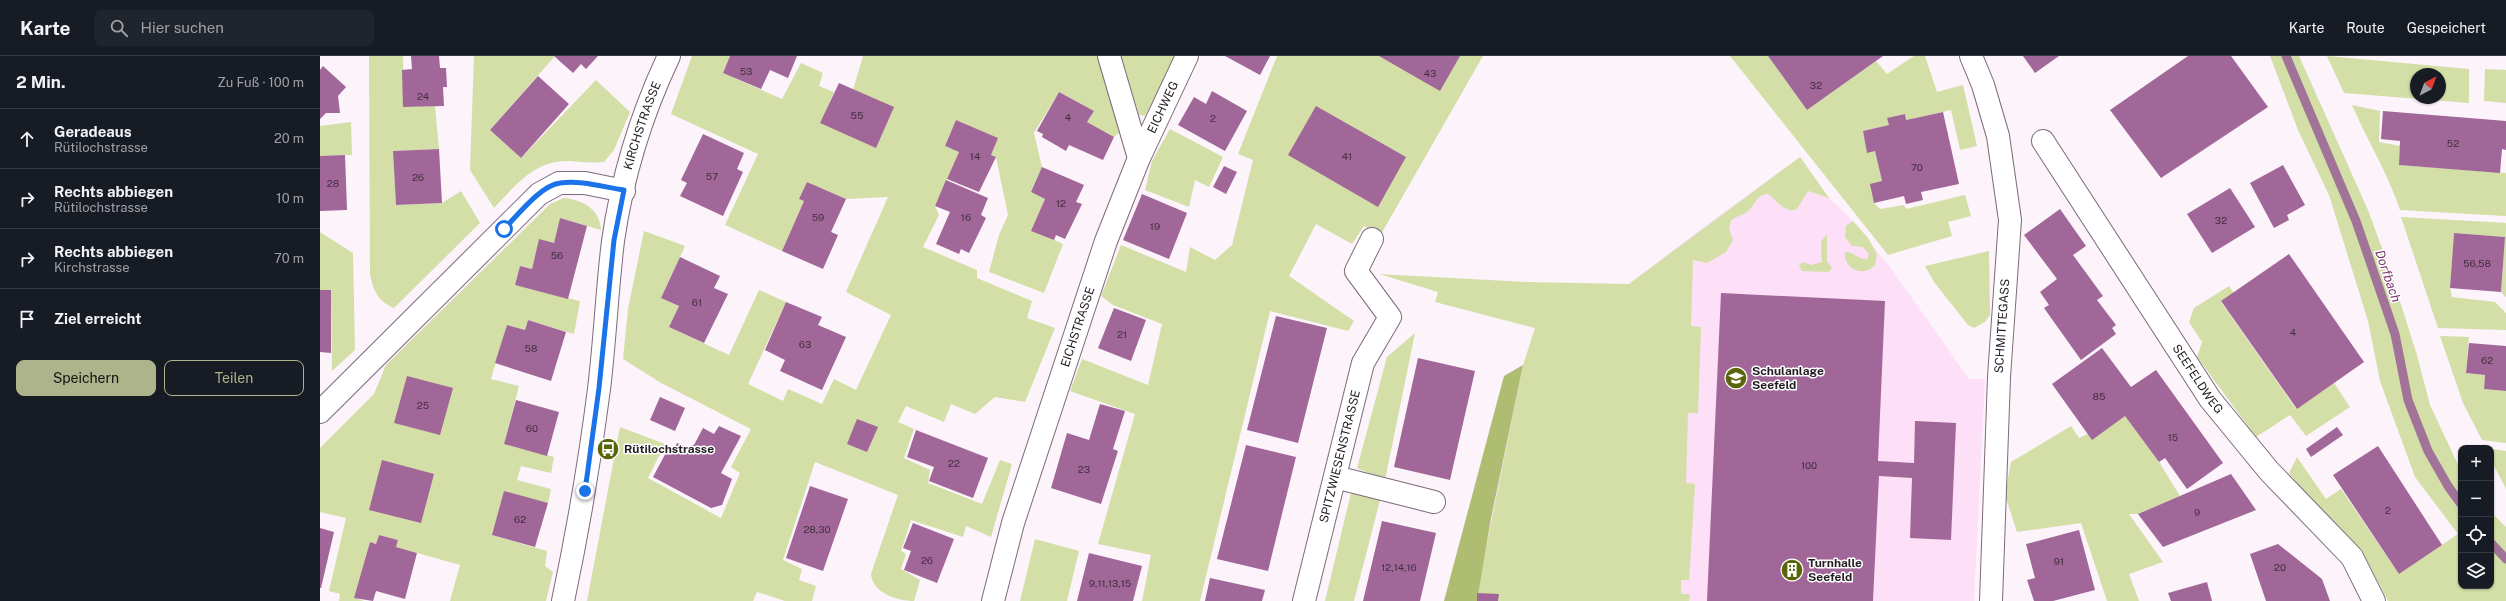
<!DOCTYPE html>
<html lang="de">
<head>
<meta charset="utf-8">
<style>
	:root { --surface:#171b24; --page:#20242c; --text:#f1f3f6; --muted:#9ea1a6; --line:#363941; --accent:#adb38b }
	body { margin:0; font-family:"Public Sans",sans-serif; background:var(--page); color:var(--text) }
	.controls { position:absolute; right:12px; bottom:12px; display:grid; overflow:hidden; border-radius:8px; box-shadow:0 1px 3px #0004 }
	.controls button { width:36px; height:36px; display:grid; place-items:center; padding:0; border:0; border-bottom:1px solid var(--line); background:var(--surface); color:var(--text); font:20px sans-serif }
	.compass { position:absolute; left:2090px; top:12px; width:36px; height:36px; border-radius:50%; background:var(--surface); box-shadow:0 1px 3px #0004; rotate:41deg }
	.stop { position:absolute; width:12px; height:12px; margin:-9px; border:3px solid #1a73e8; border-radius:50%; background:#fff }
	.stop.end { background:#1a73e8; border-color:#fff; box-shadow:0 1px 4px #0008 }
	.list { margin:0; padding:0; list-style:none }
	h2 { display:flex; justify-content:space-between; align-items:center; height:52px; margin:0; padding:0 16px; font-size:17px }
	h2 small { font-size:13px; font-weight:400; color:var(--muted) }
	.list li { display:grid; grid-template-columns:26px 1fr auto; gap:12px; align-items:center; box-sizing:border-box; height:60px; padding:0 16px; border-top:1px solid var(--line) }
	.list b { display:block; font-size:15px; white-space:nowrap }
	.list p { margin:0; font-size:13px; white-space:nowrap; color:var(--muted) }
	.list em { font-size:13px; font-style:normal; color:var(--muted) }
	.actions { display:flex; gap:8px; padding:12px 16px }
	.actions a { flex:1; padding:9px 0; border:1px solid var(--accent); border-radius:8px; text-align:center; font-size:14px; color:var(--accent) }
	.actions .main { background:var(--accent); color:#111 }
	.icon { flex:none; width:22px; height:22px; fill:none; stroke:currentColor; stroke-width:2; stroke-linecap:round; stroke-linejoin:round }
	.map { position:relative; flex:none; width:2186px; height:545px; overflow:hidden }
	header { display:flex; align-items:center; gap:24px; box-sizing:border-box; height:56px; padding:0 20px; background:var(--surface); border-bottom:1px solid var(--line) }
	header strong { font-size:19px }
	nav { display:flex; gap:22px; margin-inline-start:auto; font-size:14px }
	.search { width:280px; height:36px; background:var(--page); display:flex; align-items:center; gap:10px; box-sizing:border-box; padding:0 14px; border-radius:8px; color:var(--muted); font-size:15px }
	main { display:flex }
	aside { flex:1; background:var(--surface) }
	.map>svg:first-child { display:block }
	.built { fill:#fddff7 }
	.green { fill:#d3dfa6; fill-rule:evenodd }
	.forest { fill:#afbd72 }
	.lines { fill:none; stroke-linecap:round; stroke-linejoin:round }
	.stream { stroke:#a17399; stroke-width:9 }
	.building { fill:#a16798 }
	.minor-casing { stroke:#7e697a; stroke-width:24 }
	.minor { stroke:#fff; stroke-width:22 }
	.route { stroke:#1a73e8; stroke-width:5 }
	.labels { text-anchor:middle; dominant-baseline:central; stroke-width:3; stroke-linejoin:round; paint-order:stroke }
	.number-label { font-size:10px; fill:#432f40 }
	.street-label { font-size:12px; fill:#241c23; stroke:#fff }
	.poi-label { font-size:12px; font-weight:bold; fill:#241c23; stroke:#fff; text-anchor:start }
	.water-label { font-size:13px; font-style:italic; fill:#793171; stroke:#fff }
</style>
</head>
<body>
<header>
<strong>Karte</strong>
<div class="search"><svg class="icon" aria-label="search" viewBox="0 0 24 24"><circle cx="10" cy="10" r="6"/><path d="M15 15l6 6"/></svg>Hier suchen</div>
<nav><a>Karte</a><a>Route</a><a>Gespeichert</a></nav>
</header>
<main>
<aside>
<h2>2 Min.<small>Zu Fuß · 100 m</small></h2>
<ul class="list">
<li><svg class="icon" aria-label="ahead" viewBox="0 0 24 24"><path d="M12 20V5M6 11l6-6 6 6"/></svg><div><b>Geradeaus</b><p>Rütilochstrasse</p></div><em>20 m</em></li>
<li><svg class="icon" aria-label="right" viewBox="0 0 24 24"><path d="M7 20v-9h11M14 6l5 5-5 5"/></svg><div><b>Rechts abbiegen</b><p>Rütilochstrasse</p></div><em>10 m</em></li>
<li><svg class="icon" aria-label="right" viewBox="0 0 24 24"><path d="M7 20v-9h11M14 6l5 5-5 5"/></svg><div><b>Rechts abbiegen</b><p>Kirchstrasse</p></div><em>70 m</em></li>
<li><svg class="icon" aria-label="arrive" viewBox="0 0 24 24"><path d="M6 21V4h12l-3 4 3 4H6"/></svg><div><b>Ziel erreicht</b></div></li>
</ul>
<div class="actions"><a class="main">Speichern</a><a>Teilen</a></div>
</aside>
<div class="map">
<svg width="2186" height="545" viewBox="0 0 2186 545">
	<rect width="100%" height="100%" fill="#fcf3fb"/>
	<path class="built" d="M1480,101l29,41 17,16 44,53 79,112h16l-11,222h-530l60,-225 19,-11 174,-133z"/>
	<g class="green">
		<path d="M49,0h34l1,51 31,-1 4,43 -46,2 3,54 46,-2 19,-12 19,32 -86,85c-16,-7 -20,-16 -24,-33z"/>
		<path d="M154,0h81l-65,74 31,28 75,-78 34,32 -16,38 -10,12c-12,1 -22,0 -34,-1 -35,-2 -55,25 -76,47l-24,-38z"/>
		<path d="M372,0h38l-7,17 59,26 19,-36 22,10 -4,13 15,6 -13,31 55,24 -23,-57 10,-34h235l24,74 -8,7 -27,-15 7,-11 -35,-19 -25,41 8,34 -11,25 14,7 -13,31 31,14 -19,49 -55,-21 10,-37 9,-20 -12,-58 -5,-2 6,-17 -41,-18 -11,26 14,6 -24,54 4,9 -16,32 54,23v8l55,23 -5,17 28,10 -30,74 -30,-5 -20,17 -24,-10 -7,18 -38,-16 -8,16 16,7 -10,29 26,12 -2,13 54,21 18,-44 12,4 -21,73 -25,-11 -3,11 -52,-17 -10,31 5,3 -5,15 19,11 -6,21c-16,0 -42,-8 -43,-27l27,-79 -83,-33 -32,98 19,9 -3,11 17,6 -4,15h-27l-28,-9 -4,9h-166l33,-174 45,17 -17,34 73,40 19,-45 -9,-6 20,-38 -90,-46 -38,-24 5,-50 16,-78 41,15 -24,52 18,8 -10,21 60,28 30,-65 27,12 -38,82 35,17 5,-12 34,15 12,-25 22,11 35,-75 -45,-23 42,-95 -42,2 -39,-17 -8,17 5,2 -22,50 -57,-26 33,-71 -87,-40z"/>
		<path d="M800,0h57l-32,60 -6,-1z"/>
		<path d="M957,0h206l-103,180 -16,-10 -12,18 -36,-20 -27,52 65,45 -6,10 -78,-20 -70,290h-58l9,-46 -53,-11 37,-130 -65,-23 12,-32 66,26 14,-61 -49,-19 -12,-9 20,-51 65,27 4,-25 25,13 17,-15 21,-85 -15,-6z"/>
		<path d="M1410,0h38l39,54 69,-49 11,13 27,-18h11l12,36 26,-7 14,61 -17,4 -9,-40 -45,10 -1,-6 -17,4 1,7 -26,6 4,21 8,-1 7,30 -8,22 6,6 24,-4 2,4 59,-14 6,21 -23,6 4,14 -64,19z"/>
		<path d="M1950,0h29l69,154 23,63 26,82 13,50 31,66v115h30v-74l15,15v74h-118l-26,-50 -44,-42 -29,-36 8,-16 29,42 15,-10 58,85 59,-40 -43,-57 -35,-96 -12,-60 -39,-126 -31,-65z"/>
		<path d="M2007,0l142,13v34l-125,-10zM2096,18h24v24h-24z"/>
		<path d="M2165,13l21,1v33l-22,-2z"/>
		<path d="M2032,49l28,6 -1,31 21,4 -1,19 107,8v43l-106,-6c-12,-37 -33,-70 -48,-105z"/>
		<path d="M31,66l1,33 -32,1v-30z"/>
		<path d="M850,73l53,28 -14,30 -14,-7 -6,27 -44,-17 7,-29z"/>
		<path d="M1480,101l29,41 -21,-7 -11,18c-11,5 -21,-9 -29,-15 -12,1 -12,10 -21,18 -5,4 -12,4 -16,9l-2,8 4,11 -7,12 -19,11 -14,-3 -2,66 10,1 -3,86h-10l-2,70 9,1 -6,96h-8v14h9l-1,7h-191l1,-6 -22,-2 46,-228 12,-37 -100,-26 3,-10 -59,-18 148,8 102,2z"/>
		<path d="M244,142c19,2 36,11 37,32l-41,-12 -6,25 -15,-3 -7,29 -12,-3 -5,19 65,16 -6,33 -46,-14 -3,10 -18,-5 -16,54 28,7 -15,58 50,13 -3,16 -30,-7 -4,14 34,9 -3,14 -56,32 55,16 -2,15 8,6 -7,29h-96l10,-36 -64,-18 2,-7 -19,-5 -3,9 -6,-2 -15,56 9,3h-25l1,-7 -11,-3 17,-73 -26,-6v-64l54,-54 12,-29 164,-161z"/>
		<path d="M2081,161l105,6v74l-5,-5 4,-55 -51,-4 -4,55 2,9 43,5 11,11v17l-68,-2z"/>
		<path d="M1533,165l15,17 9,16 -2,11c-11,13 -32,4 -30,-13 8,-1 13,8 22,7l2,-5 -6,-7 -11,-1 -7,-9 1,-11z"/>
		<path d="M0,176l33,21 2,97 -23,21 -1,-80 -11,-1z"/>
		<path d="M1507,178v27l5,7 -4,4 -26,-1 -3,-6 4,-3 8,3 11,-3 -1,-20z"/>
		<path d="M1669,195l1,64 -5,7 -11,6 -6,-3 -34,-43 -9,-16z"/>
		<path d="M1909,230l5,7 -13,9 75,107 38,-26 16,24 -44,29 -16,-21 -34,22 -59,-80 5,-15 -13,-20 5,-14z"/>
		<path d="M1095,277l-30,147 -28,-12 30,-111z"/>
		<path d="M2120,280l29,1 -3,36 19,2 -1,14 22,2v52l-24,-3 -19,-37z"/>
		<path d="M1805,360l34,46 21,34 -42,18h-9l34,48 -34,12 10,27h-32l-26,-78 -64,9 -12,-37 6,-33 60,-36 8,12z"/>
		<path d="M2171,393l15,2v38l-15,-29z"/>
		<path d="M1031,437l29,7 -26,101h-29z"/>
		<path d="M715,483l44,12 -12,50h-47z"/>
	</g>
	<path class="forest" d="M1203,309l-32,153 -14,83h-33l60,-225z"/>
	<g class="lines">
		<g class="stream">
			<path d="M1966,0l70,165 39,113 13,66 20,51 20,35 13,18"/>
			<path d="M2171,487l15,16"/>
		</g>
	</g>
	<g class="building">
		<path d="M91,0h28l1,12h6l1,19h-4l1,19 -41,1 -1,-37 10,-1z"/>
		<path d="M234,0h44l-12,13 -5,-5 -8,9z"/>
		<path d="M410,0h67l-9,22 -18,-8 -9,19 -38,-16z"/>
		<path d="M905,0h45l-10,19z"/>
		<path d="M1059,0h81l-20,35z"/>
		<path d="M1448,0h115l-76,54z"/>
		<path d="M1703,0h36l-24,17z"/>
		<path d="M1868,0h43l37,51 -107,71 -51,-68z"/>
		<path d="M3,10l23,21 -8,9 2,17h-14l-6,6v-49z"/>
		<path d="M218,20l31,28 -48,54 -31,-28z"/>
		<path d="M519,27l55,24 -18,41 -56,-25z"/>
		<path d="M892,35l35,20 -22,40 -47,-26 16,-28 12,7z"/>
		<path d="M739,36l35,19 -7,11 27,15 -11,23 -34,-15 -3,6 -24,-14 1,-3 -6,-3z"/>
		<path d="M996,50l90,51 -28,50 -90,-52z"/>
		<path d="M2063,55l123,10v29l-4,-1 -2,24 -101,-8 1,-24 -19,-2z"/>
		<path d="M1623,56l16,72 -38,8 2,8 -17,4 -2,-8 -30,7 -4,-19 12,-3 -7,-30 -8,2 -4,-22 26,-6 -2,-7 18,-4 1,6z"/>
		<path d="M636,64l42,18 -7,17 5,2 -17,35 -32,-13 12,-27 -14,-6z"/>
		<path d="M383,78l41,19 -7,16 6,3 -20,44 -43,-20 7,-13 -6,-3z"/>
		<path d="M119,93l3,54 -46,2 -3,-54z"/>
		<path d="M25,99l2,55 -27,1v-55z"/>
		<path d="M1963,109l22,40 -18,10 2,5 -15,8 -24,-45z"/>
		<path d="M904,110l13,6 -11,22 -13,-7z"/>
		<path d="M722,111l42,18 -8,17 6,2 -17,35 -9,-4 -2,5 -23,-9 14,-32 -14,-7z"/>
		<path d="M626,124l42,18 -7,17 5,3 -17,35 -8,-4 -2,5 -23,-10 14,-32 -15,-6z"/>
		<path d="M487,126l39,17 -15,33 7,3 -15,34 -41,-18 22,-50 -5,-2z"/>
		<path d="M1910,132l25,39 -43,26 -25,-39z"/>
		<path d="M822,138l45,19 -18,46 -46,-19z"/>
		<path d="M1740,153l26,37 -13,9 30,41 -6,4 19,25 -4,3 4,6 -35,26 -37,-52 5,-3 -9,-13 17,-13 -33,-44z"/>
		<path d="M240,162l27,8 -19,73 -53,-14 5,-19 12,3 7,-30 15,4z"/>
		<path d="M2134,177l51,4 -4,55 -51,-4z"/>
		<path d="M1969,198l75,108 -67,47 -76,-108z"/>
		<path d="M360,201l40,19 -6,12 14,6 -24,49 -35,-16 10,-21 -18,-8z"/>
		<path d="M0,234h11v63l-11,-1z"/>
		<path d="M1401,237l164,8 -7,160 36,2 1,-42 41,2 -5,117 -41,-2 2,-60 -33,-2 -6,125h-166z"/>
		<path d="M466,246l36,15 -4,8 28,12 -24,53 -42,-19 5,-11 -20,-10z"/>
		<path d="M794,252l32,12 -15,41 -33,-13z"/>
		<path d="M956,260l51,12 -29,115 -51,-13z"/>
		<path d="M208,264l38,12 -15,49 -56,-18 12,-38 18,5z"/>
		<path d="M2149,287l37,3v45l-22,-2 1,-14 -19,-2z"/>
		<path d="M1782,292l29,39 25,-17 67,93 -36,26 -22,-31 -6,4 -34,-46 -33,24 -40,-56z"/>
		<path d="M1098,302l57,13 -25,109 -56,-13z"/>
		<path d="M87,320l46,12 -13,47 -46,-12z"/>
		<path d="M340,341l25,11 -10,23 -25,-11z"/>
		<path d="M196,344l43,12 -12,44 -43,-12z"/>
		<path d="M780,348l25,7 -12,38 5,2 -17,53 -50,-16 16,-55 22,7z"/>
		<path d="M537,363l21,8 -11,25 -20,-8z"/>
		<path d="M399,370l22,10 -20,37 11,6 -10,26 -11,3 -58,-31 16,-30 5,2 3,-6 10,4 7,-2 9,-17 11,6z"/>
		<path d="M2017,371l6,8 -32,22 -5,-8z"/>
		<path d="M596,374l72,28 -15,40 -44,-17 5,-14 -27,-10z"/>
		<path d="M926,389l50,12 -28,114 -51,-12z"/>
		<path d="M2058,390l64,99 -43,29 -66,-99z"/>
		<path d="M62,404l52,14 -13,49 -52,-13z"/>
		<path d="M1911,418l25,36 -93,37 -25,-33z"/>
		<path d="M490,430l38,13 -25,72 -37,-13z"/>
		<path d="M184,435l44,12 -13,44 -43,-12z"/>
		<path d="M1062,465l54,12 -16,68h-57z"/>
		<path d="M593,467l41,16 -17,44 -33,-13 7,-19 -8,-3z"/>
		<path d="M0,472l14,4 -13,56h-1z"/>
		<path d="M1759,474l16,60 -42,11h-19l-7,-21 8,-2 -9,-34z"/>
		<path d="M59,479l19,5 -2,7 21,6 -12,46 -29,-8 -3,10 -19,-3 16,-56 6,2z"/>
		<path d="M1958,488l44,35 8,22h-64l-16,-47z"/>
		<path d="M769,497l53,13 -9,35h-56z"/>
		<path d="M890,522l55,12 -3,11h-57z"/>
		<path d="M1887,526l5,19h-41l-3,-8z"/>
		<path d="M1157,537l22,1 -1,7h-21z"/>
	</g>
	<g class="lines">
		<g class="minor-casing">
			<g id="minor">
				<path d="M789,0l30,102"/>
				<path d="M1651,0l12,29 15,51 12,84 -11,157 -8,224"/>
				<path id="s1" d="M1723,85l167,258 59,72 83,86 22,44"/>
				<path d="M0,356l219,-218 20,-11h26l39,8"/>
				<path d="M1015,421l99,25"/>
				<path id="s2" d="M243,545c15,-71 27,-141 36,-212 6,-49 8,-99 14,-148 9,-63 29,-128 56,-185"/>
				<path id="s3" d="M673,545l20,-78 93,-282 33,-83 48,-102"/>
				<path id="s4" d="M984,545l59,-238 27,-46 -34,-46 16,-32"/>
			</g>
		</g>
		<use href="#minor" class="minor"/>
	</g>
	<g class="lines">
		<path class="route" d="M184,173c13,-13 37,-44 56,-46 21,-3 43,4 64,7l-10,50 -15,148 -14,103"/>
	</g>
	<defs>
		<g id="school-disc" transform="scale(1.15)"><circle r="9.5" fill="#596508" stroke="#fff"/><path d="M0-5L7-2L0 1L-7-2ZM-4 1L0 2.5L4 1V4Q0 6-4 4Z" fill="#fff"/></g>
		<g id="bus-disc" transform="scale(1.15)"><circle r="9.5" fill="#596508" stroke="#fff"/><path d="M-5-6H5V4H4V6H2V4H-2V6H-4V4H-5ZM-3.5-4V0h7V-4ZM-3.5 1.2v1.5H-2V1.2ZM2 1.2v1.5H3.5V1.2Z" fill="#fff"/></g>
		<g id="building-disc" transform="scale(1.15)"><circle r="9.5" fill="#596508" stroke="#fff"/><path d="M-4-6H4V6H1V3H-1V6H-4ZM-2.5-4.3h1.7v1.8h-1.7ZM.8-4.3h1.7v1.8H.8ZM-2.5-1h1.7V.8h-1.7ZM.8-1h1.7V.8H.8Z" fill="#fff"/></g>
	</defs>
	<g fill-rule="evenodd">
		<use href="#school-disc" x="1416" y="322"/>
		<use href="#bus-disc" x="288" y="393"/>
		<use href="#building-disc" x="1472" y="514"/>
	</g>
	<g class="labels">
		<g class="number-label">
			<text x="426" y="15">53</text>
			<text x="1110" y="17">43</text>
			<text x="1496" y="29">32</text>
			<text x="103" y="40">24</text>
			<text x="537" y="59">55</text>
			<text x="748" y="61">4</text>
			<text x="893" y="62">2</text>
			<text x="2133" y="87">52</text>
			<text x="655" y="100">14</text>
			<text x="1027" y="100">41</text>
			<text x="1597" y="111">70</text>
			<text x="392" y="120">57</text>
			<text x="98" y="121">26</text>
			<text x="13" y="127">28</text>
			<text x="741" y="147">12</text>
			<text x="498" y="161">59</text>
			<text x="646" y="161">16</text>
			<text x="1901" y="164">32</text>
			<text x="835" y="170">19</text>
			<text x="237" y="199">56</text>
			<text x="2157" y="207">56,58</text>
			<text x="377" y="246">61</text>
			<text x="1973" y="276">4</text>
			<text x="802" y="278">21</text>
			<text x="485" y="288">63</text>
			<text x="211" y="292">58</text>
			<text x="2167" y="304">62</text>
			<text x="1779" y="340">85</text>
			<text x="103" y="349">25</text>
			<text x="212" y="372">60</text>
			<text x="1853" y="381">15</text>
			<text x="634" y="407">22</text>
			<text x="1489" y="409">100</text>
			<text x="764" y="413">23</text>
			<text x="2068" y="454">2</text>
			<text x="1877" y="456">9</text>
			<text x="200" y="463">62</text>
			<text x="497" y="473">28,30</text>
			<text x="607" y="504">26</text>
			<text x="1739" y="505">91</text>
			<text x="1079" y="511">12,14,16</text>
			<text x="1960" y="511">20</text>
			<text x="790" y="527">9,11,13,15</text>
		</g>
		<g class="street-label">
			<text stroke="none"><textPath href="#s3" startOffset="523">EICHWEG</textPath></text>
			<text stroke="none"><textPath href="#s2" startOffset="483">KIRCHSTRASSE</textPath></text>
			<text transform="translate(1682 270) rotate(-86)">SCHMITTEGASS</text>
			<text stroke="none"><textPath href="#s3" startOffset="287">EICHSTRASSE</textPath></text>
			<text stroke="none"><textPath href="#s1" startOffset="284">SEEFELDWEG</textPath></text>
			<text stroke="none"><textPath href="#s4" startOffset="149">SPITZWIESENSTRASSE</textPath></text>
		</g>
		<g class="poi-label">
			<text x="1432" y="315">Schulanlage<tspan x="1432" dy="14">Seefeld</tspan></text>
			<text x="304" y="393">Rütilochstrasse</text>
			<text x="1488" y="507">Turnhalle<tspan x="1488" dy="14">Seefeld</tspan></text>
		</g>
		<g class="water-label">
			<text transform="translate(2068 220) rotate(71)">Dorfbach</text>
		</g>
	</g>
</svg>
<div class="controls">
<button>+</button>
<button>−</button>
<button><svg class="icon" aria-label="locate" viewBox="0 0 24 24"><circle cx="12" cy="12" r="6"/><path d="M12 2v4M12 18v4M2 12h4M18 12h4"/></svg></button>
<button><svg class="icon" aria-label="layers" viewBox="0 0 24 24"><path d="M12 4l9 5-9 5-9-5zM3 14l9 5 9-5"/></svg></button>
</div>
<svg class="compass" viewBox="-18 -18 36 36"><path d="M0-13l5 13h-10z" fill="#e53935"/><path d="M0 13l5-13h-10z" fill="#9ea1a6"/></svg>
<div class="stop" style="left:184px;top:173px"></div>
<div class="stop end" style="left:265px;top:435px"></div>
</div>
</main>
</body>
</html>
